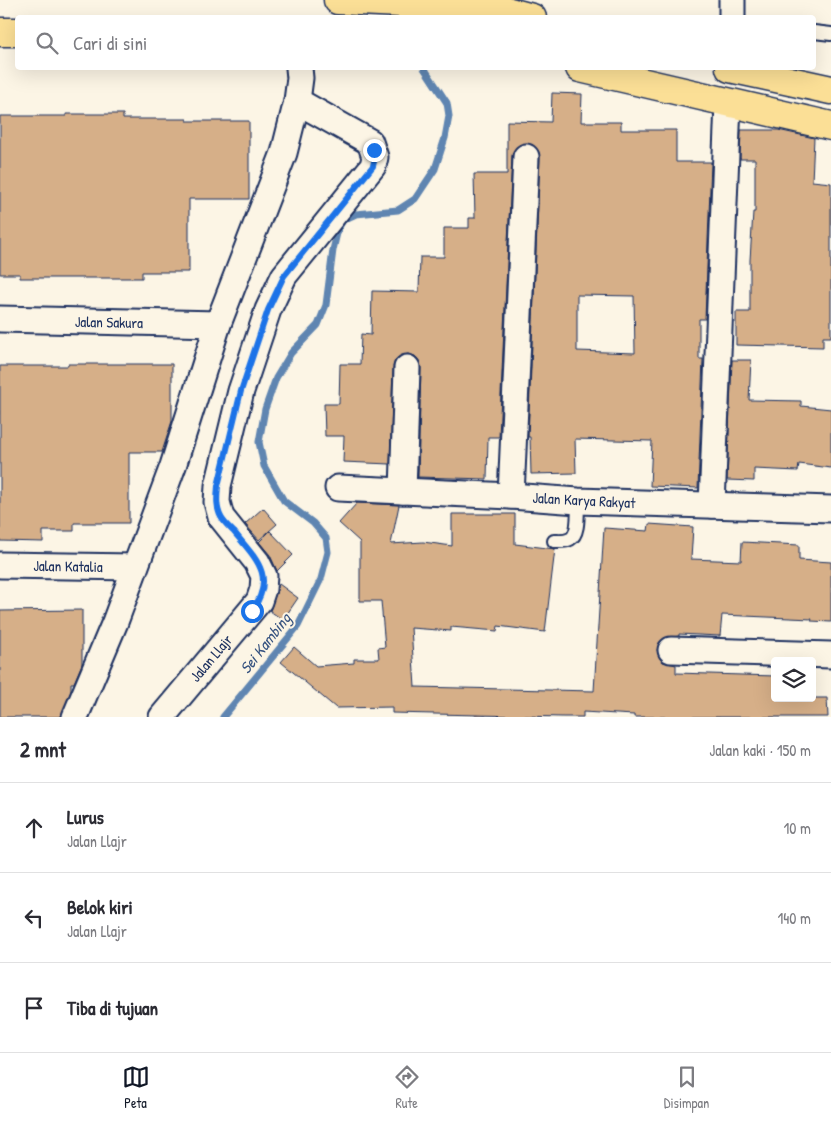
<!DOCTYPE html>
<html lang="id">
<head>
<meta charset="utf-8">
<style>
	:root { --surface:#fff; --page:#f7f7f7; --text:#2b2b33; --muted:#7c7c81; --line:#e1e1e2; --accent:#111827 }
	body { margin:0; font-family:"Patrick Hand",sans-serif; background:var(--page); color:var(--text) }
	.controls { position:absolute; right:15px; bottom:15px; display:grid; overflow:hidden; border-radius:5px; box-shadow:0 5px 20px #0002 }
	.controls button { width:45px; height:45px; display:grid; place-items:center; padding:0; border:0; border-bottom:1px solid var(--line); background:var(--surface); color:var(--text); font:25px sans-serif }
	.stop { position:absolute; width:15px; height:15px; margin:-11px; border:4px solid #1a73e8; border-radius:50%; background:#fff }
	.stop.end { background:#1a73e8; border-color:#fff; box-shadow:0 1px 5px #0008 }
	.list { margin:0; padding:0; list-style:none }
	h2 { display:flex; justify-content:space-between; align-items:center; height:65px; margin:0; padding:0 20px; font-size:21px }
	h2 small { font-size:16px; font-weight:400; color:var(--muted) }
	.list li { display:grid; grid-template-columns:32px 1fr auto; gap:15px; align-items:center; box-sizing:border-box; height:90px; padding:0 20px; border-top:1px solid var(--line) }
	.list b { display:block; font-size:19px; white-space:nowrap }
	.list p { margin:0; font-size:16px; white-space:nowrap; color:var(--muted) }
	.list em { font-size:16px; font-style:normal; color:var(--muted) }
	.icon { flex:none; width:28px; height:28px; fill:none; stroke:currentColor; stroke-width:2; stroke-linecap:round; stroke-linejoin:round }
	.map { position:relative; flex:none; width:831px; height:717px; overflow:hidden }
	.search { position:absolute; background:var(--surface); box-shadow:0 5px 20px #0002; left:15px; right:15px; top:15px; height:55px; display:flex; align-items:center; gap:12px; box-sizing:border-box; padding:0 18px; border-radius:5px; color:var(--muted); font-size:19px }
	.sheet { height:335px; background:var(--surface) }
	nav { display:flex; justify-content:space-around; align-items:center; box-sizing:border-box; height:70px; border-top:1px solid var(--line); background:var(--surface); font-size:14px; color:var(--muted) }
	nav a { display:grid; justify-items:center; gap:2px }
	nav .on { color:var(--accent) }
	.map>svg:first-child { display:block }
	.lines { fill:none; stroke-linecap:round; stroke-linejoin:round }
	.stream { stroke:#5f85b1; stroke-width:7 }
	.building { fill:#d6af88; stroke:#1b2f5e; fill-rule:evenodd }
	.lane-casing { stroke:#1b2f5e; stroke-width:16 }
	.street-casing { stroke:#1b2f5e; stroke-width:29 }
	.primary-casing { stroke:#1b2f5e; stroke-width:31 }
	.lane { stroke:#fcf5e5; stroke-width:12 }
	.street { stroke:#fcf5e5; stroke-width:25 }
	.primary { stroke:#fbdf96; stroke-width:28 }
	.route { stroke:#1a73e8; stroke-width:6 }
	.labels { text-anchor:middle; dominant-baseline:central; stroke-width:4; stroke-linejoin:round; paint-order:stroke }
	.street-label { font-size:15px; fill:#1b2f5e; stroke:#fcf5e5 }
	.water-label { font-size:16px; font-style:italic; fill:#375380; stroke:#fcf5e5 }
</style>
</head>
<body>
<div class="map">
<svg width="831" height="717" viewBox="0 0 831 717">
	<rect width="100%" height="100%" fill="#fcf5e5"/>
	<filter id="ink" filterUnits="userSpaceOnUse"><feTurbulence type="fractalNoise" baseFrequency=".02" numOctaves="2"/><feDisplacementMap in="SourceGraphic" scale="10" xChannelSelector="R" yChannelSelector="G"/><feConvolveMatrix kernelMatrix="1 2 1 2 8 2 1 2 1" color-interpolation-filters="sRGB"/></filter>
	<g filter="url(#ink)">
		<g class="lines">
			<path class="stream" d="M223,717l75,-91 23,-47 7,-27 -2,-14 -13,-15 -29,-22 -20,-35 -5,-24 6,-33 11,-31 15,-25 27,-28 8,-20 7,-55 5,-21 5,-9 13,-6 42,-4 17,-11 20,-30 10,-31 4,-22 -2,-13 -23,-35"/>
		</g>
		<g class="building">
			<path d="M552,93l30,1 -1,28h40v8h55v32h35l-6,157h-6v40h4l-5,129 -48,-2 2,-45 -77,-2 1,34 -45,1 -1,-37h-2l12,-279 -2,-8 -5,-5 -6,-2 -8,2 -5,5 -2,6 -13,281h-11l-1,42 -69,-2 3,-109 -1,-6 -5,-6 -7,-2 -8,2 -5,4 -2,7 -3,97 -47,-2 1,-26h-19l-1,-32h15l1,-40h20l1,-30 10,1 1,-44 47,1 1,-35h24v-29h25v-10h6l-1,-44h33v-53l44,1zM577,295l57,1 1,57 -58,-2z"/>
			<path d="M66,114h57v5h64v2h62v78h-60v73h-47v6h-122v-4h-20v-158h66z"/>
			<path d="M741,130h37l36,8 -2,43 19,2v154h-8v10l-87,-2v-33h14v-52l3,-48h2v-53h-15z"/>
			<path d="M732,360h19l-2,40 52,1v5l30,3v59l-32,-4 -1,7 -44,-2v12l-27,-1z"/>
			<path d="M68,364h104v57l-10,31h-33v71h-55v8h-31v11l-43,-1v-175h68z"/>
			<path d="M357,503l42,2 -8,39 32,-2 29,4v-32h63v30l40,5 -10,83 -47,-6 -1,5 -46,-4v4l-40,-3 4,59 179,4 10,-163 44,3 1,-7 44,3 -2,32 50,2 1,-19 57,3v15l32,2v60l-20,-1 1,-2 -90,-4 -2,21 -41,-2v2l-15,2 -5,5 -2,7 2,7 4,5 13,3v8l99,3v22h52l1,19h-194v-2l-51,-3v5h-20l-171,-4v-6l-56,1 -55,-46 13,-15 22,19 38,-3v-4h25l-1,-11 7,-1 -4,-46h-21v-59l-21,-19z"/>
			<path d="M263,508l14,16 -18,16 -14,-16z"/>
			<path d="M270,531l23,24 -16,16 -7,-16 -11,-13z"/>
			<path d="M279,584l19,14 -15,22 -13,-9z"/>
			<path d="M82,610v54l-8,19h-3v8l-10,26h-61v-106z"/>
		</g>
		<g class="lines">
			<g class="lane-casing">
				<g id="lane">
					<path d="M814,32l17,2"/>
					<path d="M554,541c5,0 11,1 16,-2 10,-5 7,-28 8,-38"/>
				</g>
			</g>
			<g class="street-casing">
				<g id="street">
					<path d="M732,18v-18"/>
					<path d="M0,319l218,5"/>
					<path d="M338,488l173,8 67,5 253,8"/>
					<path d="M403,491l4,-123"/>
					<path d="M511,496l15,-339"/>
					<path d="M712,505l16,-402"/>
					<path d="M0,565l135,2"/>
					<path d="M671,650l160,5"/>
					<path d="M75,717l40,-95 58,-156 45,-142 66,-171 13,-52 3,-23 -1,-10"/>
					<path d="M162,717l97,-116 4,-12 1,-13 -7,-14 -36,-45 -4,-15 1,-16 23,-95 27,-81 16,-34 89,-110 2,-9 -5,-15 -73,-41"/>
				</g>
			</g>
			<g class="primary-casing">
				<g id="primary">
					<path d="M338,0l124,6 44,5 26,7"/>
					<path d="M0,32h18"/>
					<path d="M580,68l251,58"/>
					<path d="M730,68l101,22"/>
				</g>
			</g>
			<use href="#lane" class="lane"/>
			<use href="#street" class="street"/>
			<use href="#primary" class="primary"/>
		</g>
	</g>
	<g class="lines" filter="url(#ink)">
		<path class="route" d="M252,611c24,-35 5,-51 -18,-79 -4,-4 -10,-9 -13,-15 -5,-9 -4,-20 -3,-31l23,-95 27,-81 16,-34 89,-110 2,-9 -1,-7"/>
	</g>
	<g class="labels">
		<g class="street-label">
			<text transform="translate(109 322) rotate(1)">Jalan Sakura</text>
			<text transform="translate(584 500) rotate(3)">Jalan Karya Rakyat</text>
			<text transform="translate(68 566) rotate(1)">Jalan Katalia</text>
			<text transform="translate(211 658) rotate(-50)">Jalan Llajr</text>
		</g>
		<g class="water-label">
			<text transform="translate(265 643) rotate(-52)">Sei Kambing</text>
		</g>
	</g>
</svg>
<div class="controls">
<button><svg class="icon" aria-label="layers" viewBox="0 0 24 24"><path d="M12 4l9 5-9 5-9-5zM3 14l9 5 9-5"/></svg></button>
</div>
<div class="stop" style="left:252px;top:611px"></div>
<div class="stop end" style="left:374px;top:150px"></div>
<div class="search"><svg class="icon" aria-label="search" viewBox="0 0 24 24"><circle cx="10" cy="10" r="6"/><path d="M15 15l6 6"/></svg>Cari di sini</div>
</div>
<section class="sheet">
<h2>2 mnt<small>Jalan kaki · 150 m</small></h2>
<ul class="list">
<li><svg class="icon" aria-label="ahead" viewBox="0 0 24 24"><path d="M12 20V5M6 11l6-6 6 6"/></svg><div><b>Lurus</b><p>Jalan Llajr</p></div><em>10 m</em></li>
<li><svg class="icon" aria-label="left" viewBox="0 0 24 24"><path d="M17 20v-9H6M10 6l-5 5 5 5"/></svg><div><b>Belok kiri</b><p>Jalan Llajr</p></div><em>140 m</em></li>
<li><svg class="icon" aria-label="arrive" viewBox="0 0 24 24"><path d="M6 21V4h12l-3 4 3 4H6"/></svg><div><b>Tiba di tujuan</b></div></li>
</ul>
</section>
<nav>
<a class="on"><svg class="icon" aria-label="map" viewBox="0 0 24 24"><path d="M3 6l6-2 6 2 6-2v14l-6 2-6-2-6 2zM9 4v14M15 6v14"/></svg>Peta</a>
<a><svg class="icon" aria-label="directions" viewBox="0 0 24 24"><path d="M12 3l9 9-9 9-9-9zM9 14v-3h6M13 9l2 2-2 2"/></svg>Rute</a>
<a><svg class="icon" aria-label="saved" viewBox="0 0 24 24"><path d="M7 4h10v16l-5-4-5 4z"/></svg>Disimpan</a>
</nav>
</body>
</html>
